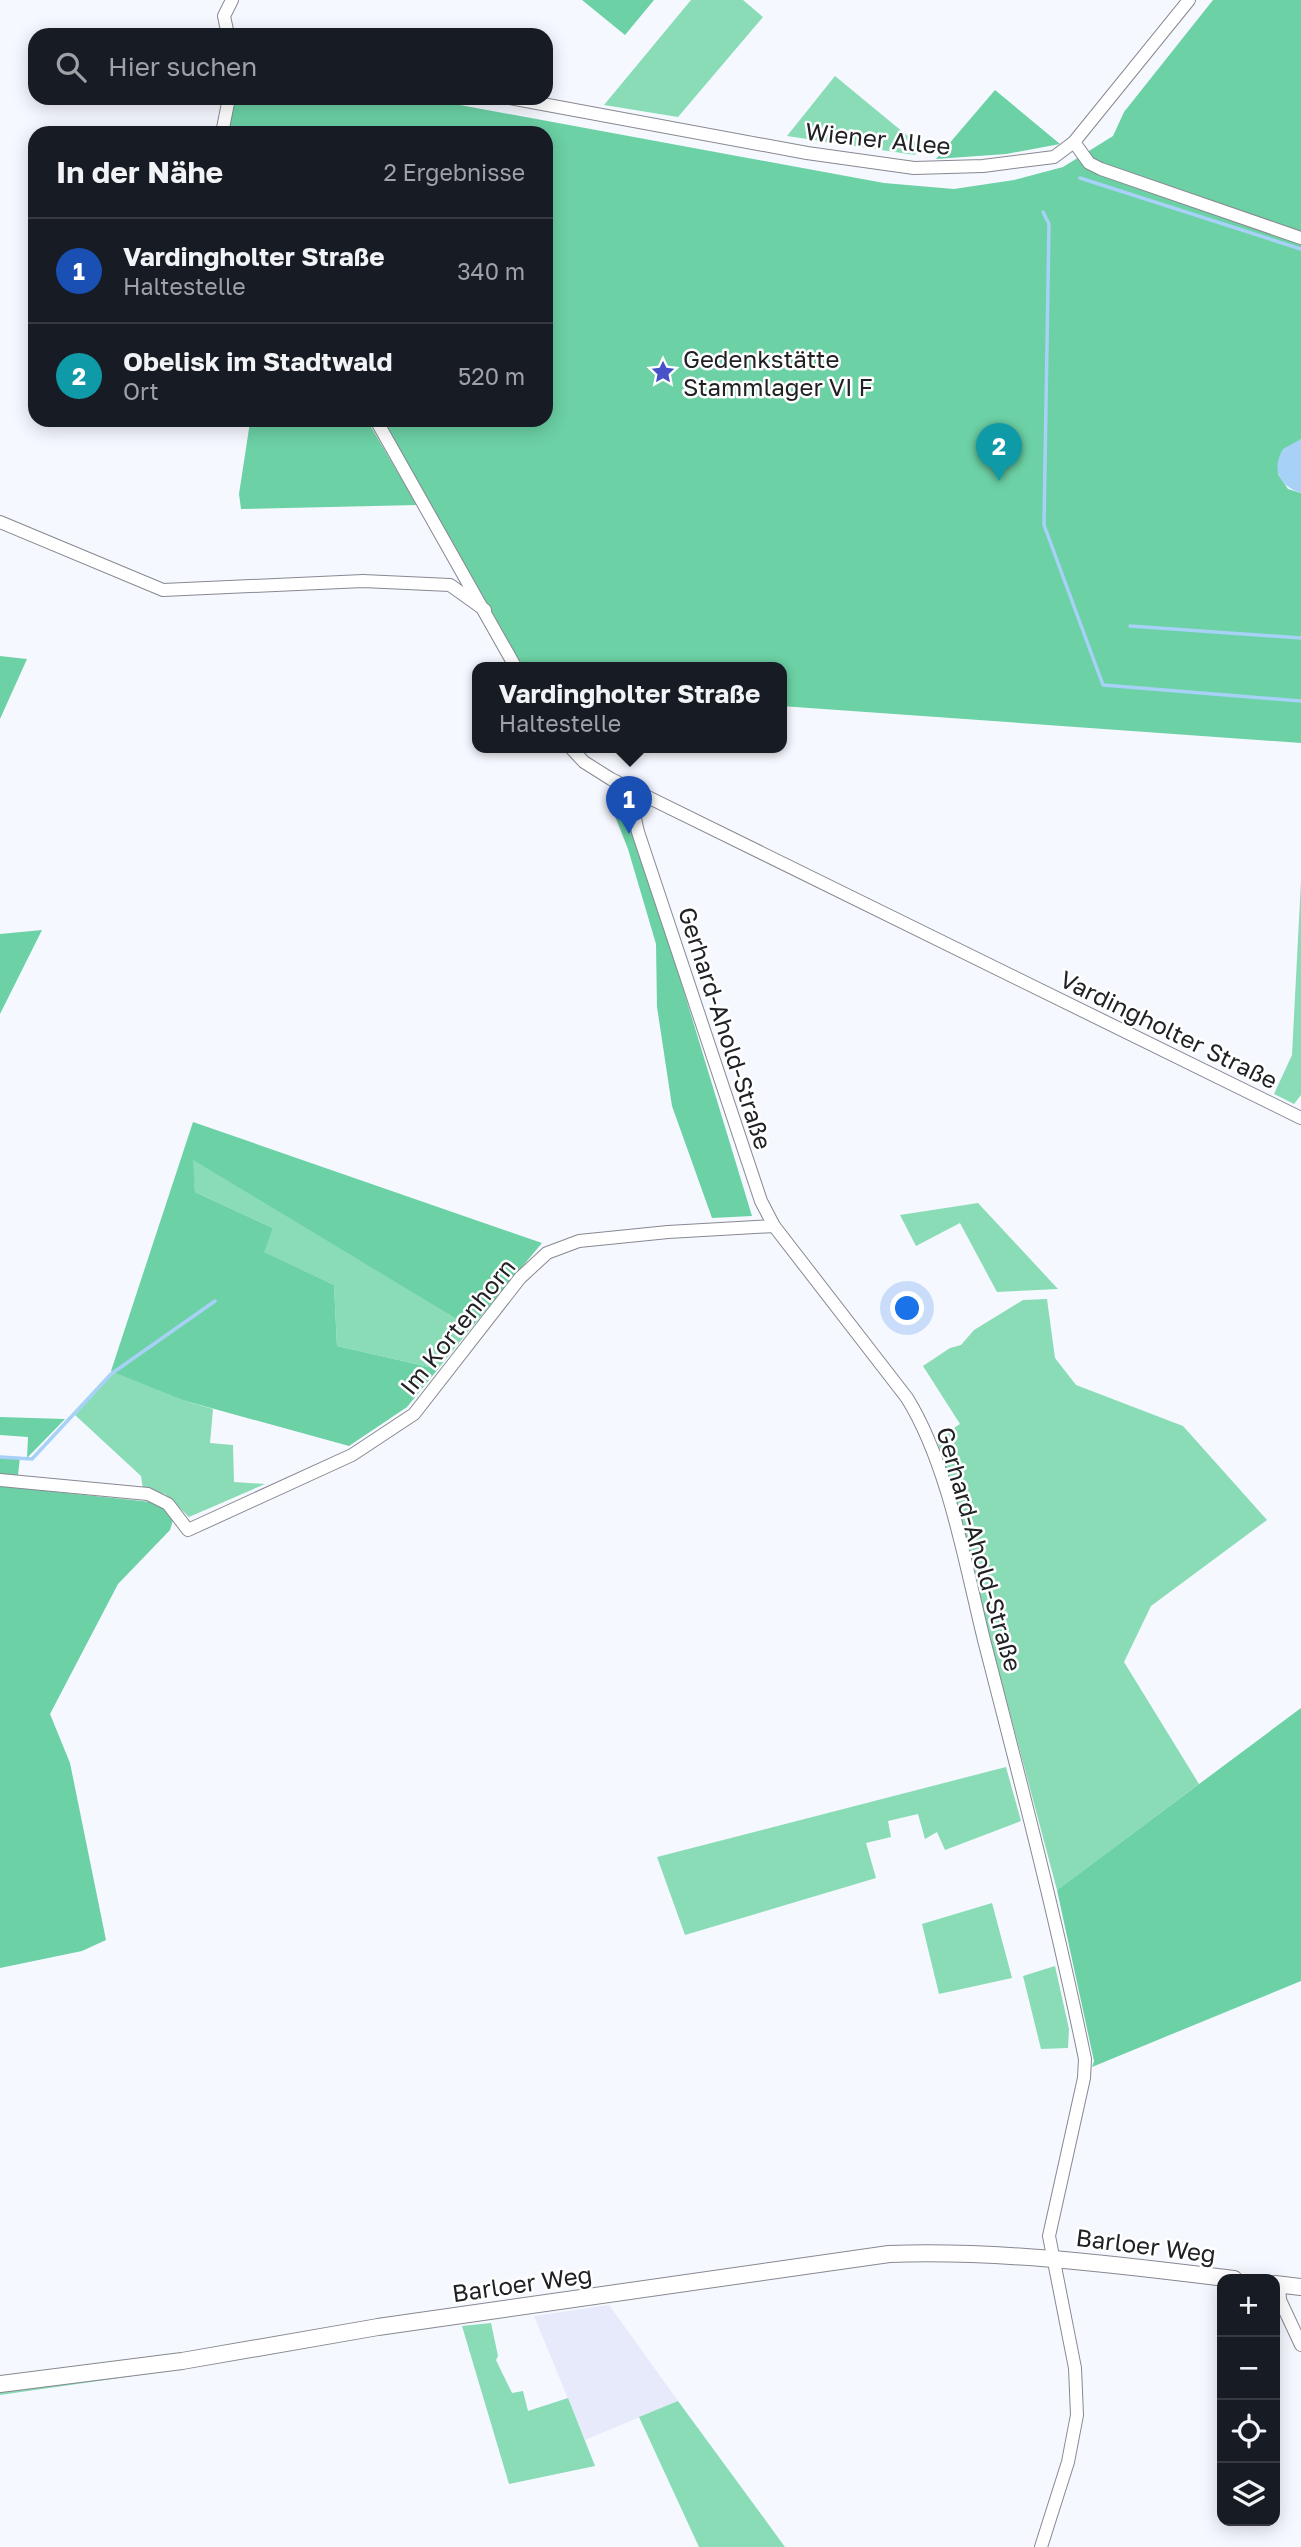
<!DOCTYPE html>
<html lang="de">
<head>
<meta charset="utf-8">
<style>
	:root { --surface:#171b24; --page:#20242c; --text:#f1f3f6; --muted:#9ea1a6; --line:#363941; --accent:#b45309 }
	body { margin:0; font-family:"Golos Text",sans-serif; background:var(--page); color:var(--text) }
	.controls { position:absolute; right:21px; bottom:21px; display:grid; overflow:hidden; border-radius:14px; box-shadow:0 4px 18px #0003 }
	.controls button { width:63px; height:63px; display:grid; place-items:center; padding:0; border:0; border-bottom:2px solid var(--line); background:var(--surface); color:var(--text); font:35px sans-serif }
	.you { position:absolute; left:908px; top:1309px; width:24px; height:24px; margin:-18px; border:5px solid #fff; border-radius:50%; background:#1a73e8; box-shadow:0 0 0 10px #1a73e833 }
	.badge { display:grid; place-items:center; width:46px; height:46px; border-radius:50%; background:var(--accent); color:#fff; font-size:23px; font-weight:700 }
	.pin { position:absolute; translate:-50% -58px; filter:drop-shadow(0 2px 4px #0008) }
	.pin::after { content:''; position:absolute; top:37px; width:24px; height:21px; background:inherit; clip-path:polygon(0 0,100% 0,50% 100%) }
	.popup { position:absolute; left:472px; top:662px; width:315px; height:91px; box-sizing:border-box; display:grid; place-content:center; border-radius:14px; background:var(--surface); filter:drop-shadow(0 2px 5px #0005); font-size:23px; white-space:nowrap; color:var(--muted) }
	.popup b { font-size:26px; color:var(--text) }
	.popup::after { content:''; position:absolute; left:50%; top:100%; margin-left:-14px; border:14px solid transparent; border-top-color:var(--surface) }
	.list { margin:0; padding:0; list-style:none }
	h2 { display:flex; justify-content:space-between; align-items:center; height:91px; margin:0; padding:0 28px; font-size:30px }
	h2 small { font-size:23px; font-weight:400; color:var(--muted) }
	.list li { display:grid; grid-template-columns:46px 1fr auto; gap:21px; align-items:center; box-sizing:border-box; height:105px; padding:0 28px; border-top:2px solid var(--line) }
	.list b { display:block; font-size:26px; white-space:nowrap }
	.list p { margin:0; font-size:23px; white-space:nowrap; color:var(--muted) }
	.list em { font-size:23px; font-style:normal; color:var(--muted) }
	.icon { flex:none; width:38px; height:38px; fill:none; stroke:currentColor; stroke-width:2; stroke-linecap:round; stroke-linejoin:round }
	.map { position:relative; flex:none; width:1301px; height:2547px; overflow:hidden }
	.search { position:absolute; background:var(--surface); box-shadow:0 4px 18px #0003; left:28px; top:28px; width:525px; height:77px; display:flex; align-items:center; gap:18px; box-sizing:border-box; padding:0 24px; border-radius:21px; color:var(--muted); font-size:26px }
	.panel { position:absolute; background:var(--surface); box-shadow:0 4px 18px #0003; left:28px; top:126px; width:525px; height:301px; border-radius:21px }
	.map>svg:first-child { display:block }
	.built { fill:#e7eafa }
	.green { fill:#89dcb5 }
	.forest { fill:#6cd1a5 }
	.water { fill:#a7d1f7 }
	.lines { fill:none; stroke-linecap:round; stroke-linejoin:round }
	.stream { stroke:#a7d1f7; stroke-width:3.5 }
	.minor-casing { stroke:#878891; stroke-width:14 }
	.tertiary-casing { stroke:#878891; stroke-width:18 }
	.minor { stroke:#fff; stroke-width:12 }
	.tertiary { stroke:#fff; stroke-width:16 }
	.labels { text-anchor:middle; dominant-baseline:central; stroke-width:5; stroke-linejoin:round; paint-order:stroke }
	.street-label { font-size:24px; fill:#202124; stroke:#fff }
	.poi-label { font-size:24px; fill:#202124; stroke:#fff; text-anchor:start }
</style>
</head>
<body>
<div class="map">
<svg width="1301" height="2547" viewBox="0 0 1301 2547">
	<rect width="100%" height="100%" fill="#f6f8ff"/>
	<path class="built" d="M609,2305l69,96 -93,39 -51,-124z"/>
	<g class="green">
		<path d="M691,0h52l20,17 -85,100 -74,-12z"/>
		<path d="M835,76l86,71 -6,8 -128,-19z"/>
		<path d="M1301,881v214l-7,9 -20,-10 18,-39z"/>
		<path d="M192,1159l279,169 -33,41 -101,-23 -3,-61 -71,-33 10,-24 -78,-36z"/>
		<path d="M978,1203l80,86 -61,3 -37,-69 -44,23 -16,-31z"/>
		<path d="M1047,1299l8,59 21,27 107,41 84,94 -116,86 -27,56 75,122 -142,106 -120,-451 23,-15 -37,-58 27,-18 11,-3 13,-15 49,-30z"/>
		<path d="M115,1372l67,28 31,9 -3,34 23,2 1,37 31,2 -76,33 -24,-23 -22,-5 -2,-13 -66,-61z"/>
		<path d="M1006,1767l15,54 -76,29 -8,-18 -12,7 -7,-25 -30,7 3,16 -25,6 10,35 -191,57 -28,-78z"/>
		<path d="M992,1903l20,75 -73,16 -17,-70z"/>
		<path d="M1055,1966l14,63 -1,19 -27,1 -18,-73z"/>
		<path d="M491,2323l7,33 -2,4 16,33 11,-2 5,20 40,-13 27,68 -86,18 -47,-158z"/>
		<path d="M174,2367l2,3 -176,25v-5z"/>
		<path d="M678,2401l107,146h-86l-60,-130z"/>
	</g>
	<g class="forest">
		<path d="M582,0h72l-29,35z"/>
		<path d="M1213,0h88v439l-23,35 10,15 13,4v250l-520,-37v-38h-258l-141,-248h164v-287h-319l7,-35h188l462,85 70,6 60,-9 49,-13 50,-31 11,-24z"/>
		<path d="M995,90l65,54 -54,10 -70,5z"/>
		<path d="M253,420h114l50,85 -176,4 -2,-15 11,-72z"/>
		<path d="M0,656l27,3 -27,60z"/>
		<path d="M614,792l11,5 127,419 -40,2 -40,-112 -15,-99 -1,-63 -28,-95 -21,-53z"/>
		<path d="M42,930l-42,84v-80z"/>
		<path d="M193,1122l349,121 -71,85 -278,-168 2,32 78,36 -9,24 70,33 3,61 101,23 -31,38 -58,39 -167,-46 -71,-29z"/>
		<path d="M0,1417l65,2 -38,39 1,-21 -28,-2z"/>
		<path d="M0,1456l20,1 -2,18 -18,-1z"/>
		<path d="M0,1486l151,16 12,5 10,13 -3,10 -52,54 -68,130 20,49 36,177 -24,11 -82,17z"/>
		<path d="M1301,1708v273l-209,86 2,-6 -37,-171z"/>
	</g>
	<path class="water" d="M1301,439v54c-22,-7 -30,-24 -18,-44z"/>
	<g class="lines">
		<g class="stream">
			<path d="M1080,178l221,71"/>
			<path d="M1043,212l6,12 -5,301 59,160 198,16"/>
			<path d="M1130,626l171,12"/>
			<path d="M0,1457l32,2 79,-85 104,-73"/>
		</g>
		<g class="minor-casing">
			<g id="minor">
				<path d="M228,35l-4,-19 8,-16"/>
				<path d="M510,98l297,55 107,15 69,-2 71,-9 20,-15 115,-142"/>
				<path d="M222,133l7,-35"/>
				<path d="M1074,142l15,21 12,6 200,69"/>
				<path d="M376,420l140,248"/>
				<path d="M0,522l163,68 200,-9 87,4 35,25"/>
				<path d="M571,748l13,14 27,17 690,339"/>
				<path d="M628,787l10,45 123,369 13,25 133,172c41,66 58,165 77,242 36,139 72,278 101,419l-1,19 -35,158 26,132 2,47 -9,47 -27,85"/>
				<path d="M0,1480l148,14 20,10 20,26 164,-75 62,-41 106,-136 27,-25 32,-12 89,-9 106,-6"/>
				<path d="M1279,2285l1,15 21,45"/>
			</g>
		</g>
		<g class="tertiary-casing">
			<g id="tertiary">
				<path d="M1275,2284l26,3"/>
				<path d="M0,2384l182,-23 196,-34 511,-73c117,-4 229,11 345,25"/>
			</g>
		</g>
		<use href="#minor" class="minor"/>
		<use href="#tertiary" class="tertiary"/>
	</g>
	<defs>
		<g id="sight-bare" transform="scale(1.89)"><path d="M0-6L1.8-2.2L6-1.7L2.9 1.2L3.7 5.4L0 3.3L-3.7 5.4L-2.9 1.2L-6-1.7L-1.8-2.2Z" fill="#4852c7" stroke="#fff" stroke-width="2.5" paint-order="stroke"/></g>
	</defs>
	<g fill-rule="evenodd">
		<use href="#sight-bare" x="663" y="372"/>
	</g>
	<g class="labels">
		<g class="street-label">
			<text transform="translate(878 138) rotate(6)">Wiener Allee</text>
			<text transform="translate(726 1028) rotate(72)">Gerhard-Ahold-Straße</text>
			<text transform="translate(1169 1029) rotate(26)">Vardingholter Straße</text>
			<text transform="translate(457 1326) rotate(-51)">Im Kortenhorn</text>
			<text transform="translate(980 1549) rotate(74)">Gerhard-Ahold-Straße</text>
			<text transform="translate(1146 2245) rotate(7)">Barloer Weg</text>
			<text transform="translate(522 2283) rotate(-8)">Barloer Weg</text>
		</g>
		<g class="poi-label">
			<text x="683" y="358">Gedenkstätte<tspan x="683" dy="28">Stammlager VI F</tspan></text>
		</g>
	</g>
</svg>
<div class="controls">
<button>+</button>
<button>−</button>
<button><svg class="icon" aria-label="locate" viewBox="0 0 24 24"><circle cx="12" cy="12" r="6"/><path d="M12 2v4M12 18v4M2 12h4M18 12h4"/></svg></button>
<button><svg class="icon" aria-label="layers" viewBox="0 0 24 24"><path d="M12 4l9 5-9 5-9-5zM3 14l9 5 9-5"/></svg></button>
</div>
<div class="you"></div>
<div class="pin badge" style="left:629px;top:834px;background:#1a4fb4">1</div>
<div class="popup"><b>Vardingholter Straße</b>Haltestelle</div>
<div class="pin badge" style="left:999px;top:481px;background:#0f9aa8">2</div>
<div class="search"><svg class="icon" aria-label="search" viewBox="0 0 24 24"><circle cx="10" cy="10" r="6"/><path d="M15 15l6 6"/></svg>Hier suchen</div>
<section class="panel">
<h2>In der Nähe<small>2 Ergebnisse</small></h2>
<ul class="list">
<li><span class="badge" style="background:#1a4fb4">1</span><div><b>Vardingholter Straße</b><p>Haltestelle</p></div><em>340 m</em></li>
<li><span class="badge" style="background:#0f9aa8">2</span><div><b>Obelisk im Stadtwald</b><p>Ort</p></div><em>520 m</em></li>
</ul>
</section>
</div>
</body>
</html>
